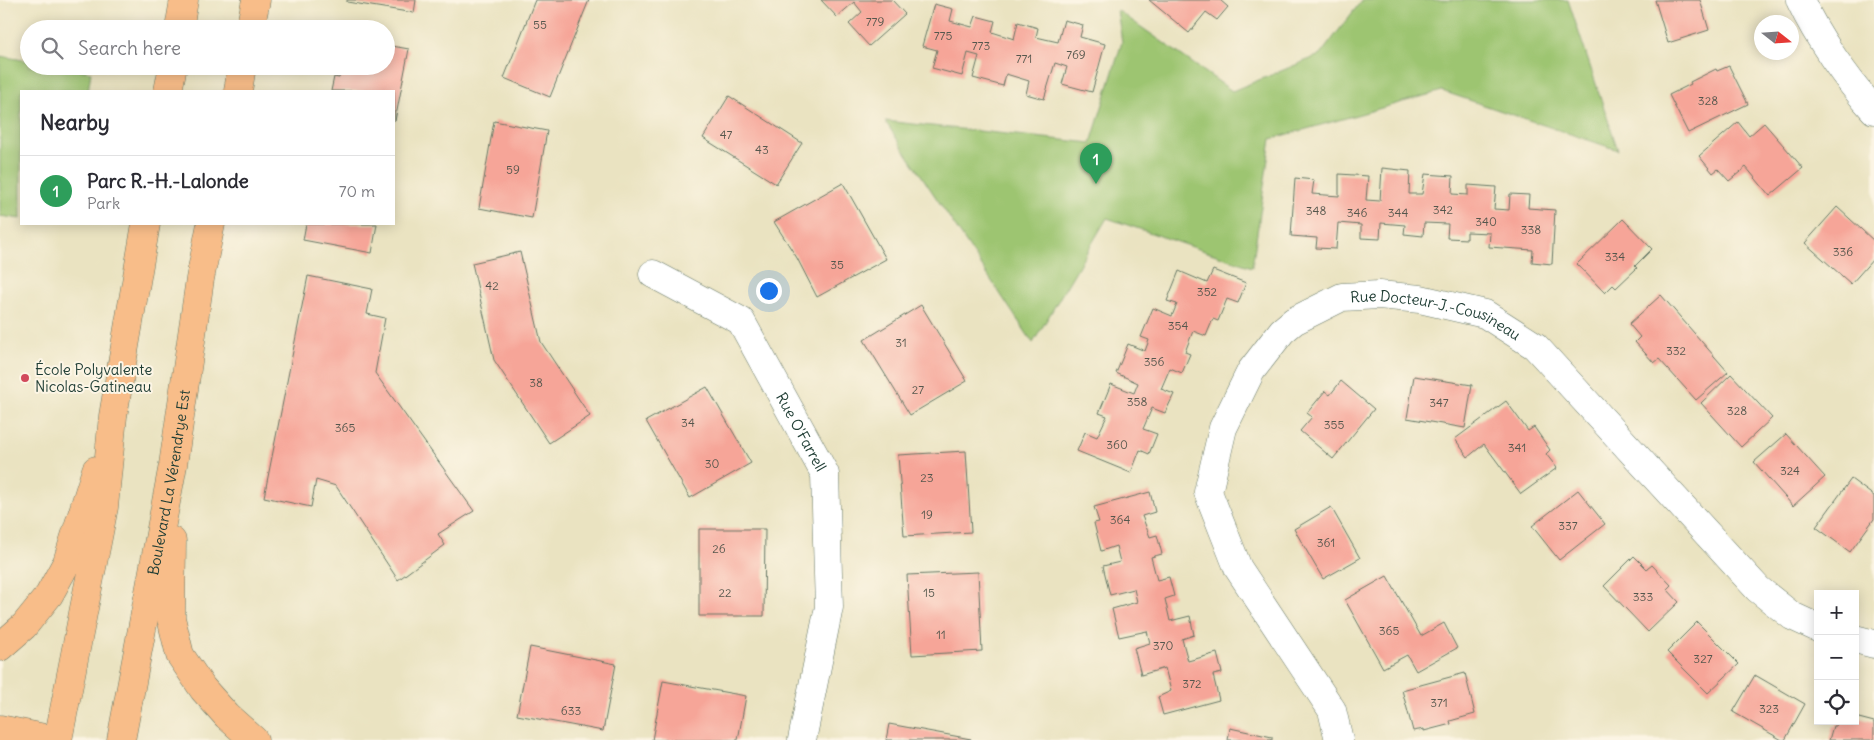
<!DOCTYPE html>
<html lang="en">
<head>
<meta charset="utf-8">
<style>
	:root { --surface:#fff; --page:#f2f2f3; --text:#2b2b33; --muted:#7c7c81; --line:#e1e1e2; --accent:#7c3aed }
	body { margin:0; font-family:Delius,sans-serif; background:var(--page); color:var(--text) }
	.controls { position:absolute; right:15px; bottom:15px; display:grid; overflow:hidden; border-radius:0px; box-shadow:0 2px 12px #0003 }
	.controls button { width:45px; height:45px; display:grid; place-items:center; padding:0; border:0; border-bottom:1px solid var(--line); background:var(--surface); color:var(--text); font:25px sans-serif }
	.compass { position:absolute; left:1754px; top:15px; width:45px; height:45px; border-radius:50%; background:var(--surface); box-shadow:0 2px 12px #0003; rotate:107deg }
	.you { position:absolute; left:768px; top:290px; width:18px; height:18px; margin:-12px; border:4px solid #fff; border-radius:50%; background:#1a73e8; box-shadow:0 0 0 8px #1a73e833 }
	.badge { display:grid; place-items:center; width:32px; height:32px; border-radius:50%; background:var(--accent); color:#fff; font-size:16px; font-weight:700 }
	.pin { position:absolute; translate:-50% -41px; filter:drop-shadow(0 1px 2px #0008) }
	.pin::after { content:''; position:absolute; top:26px; width:18px; height:15px; background:inherit; clip-path:polygon(0 0,100% 0,50% 100%) }
	.list { margin:0; padding:0; list-style:none }
	h2 { display:flex; justify-content:space-between; align-items:center; height:65px; margin:0; padding:0 20px; font-size:21px }
	h2 small { font-size:16px; font-weight:400; color:var(--muted) }
	.list li { display:grid; grid-template-columns:32px 1fr auto; gap:15px; align-items:center; box-sizing:border-box; height:70px; padding:0 20px; border-top:1px solid var(--line) }
	.list b { display:block; font-size:19px; white-space:nowrap }
	.list p { margin:0; font-size:16px; white-space:nowrap; color:var(--muted) }
	.list em { font-size:16px; font-style:normal; color:var(--muted) }
	.icon { flex:none; width:28px; height:28px; fill:none; stroke:currentColor; stroke-width:2; stroke-linecap:round; stroke-linejoin:round }
	.map { position:relative; flex:none; width:1874px; height:740px; overflow:hidden }
	.search { position:absolute; background:var(--surface); box-shadow:0 2px 12px #0003; left:20px; top:20px; width:375px; height:55px; display:flex; align-items:center; gap:12px; box-sizing:border-box; padding:0 18px; border-radius:28px; color:var(--muted); font-size:19px }
	.panel { position:absolute; background:var(--surface); box-shadow:0 2px 12px #0003; left:20px; top:90px; width:375px; height:135px; border-radius:0px }
	.map>svg:first-child { display:block }
	.green { fill:#9dc571; stroke:#5e8152 }
	.building { fill:#f6a598 }
	.lines { fill:none; stroke-linecap:round; stroke-linejoin:round }
	.minor-casing { stroke:#667765; stroke-width:29 }
	.major-casing { stroke:#667765; stroke-width:29 }
	.minor { stroke:#fff; stroke-width:28 }
	.major { stroke:#f8bd89; stroke-width:28 }
	.poi-dot { fill:#d1495b; stroke:#fcf5e5; stroke-width:2 }
	.labels { text-anchor:middle; dominant-baseline:central; stroke-width:4; stroke-linejoin:round; paint-order:stroke }
	.number-label { font-size:12px; fill:#55574d }
	.street-label { font-size:15px; fill:#1f3d34; stroke:#fcf5e5 }
	.poi-label { font-size:15px; fill:#1f3d34; stroke:#fcf5e5; text-anchor:start }
</style>
</head>
<body>
<div class="map">
<svg width="1874" height="740" viewBox="0 0 1874 740">
	<rect width="100%" height="100%" fill="#fcf5e5"/>
	<filter id="ink" filterUnits="userSpaceOnUse"><feTurbulence type="fractalNoise" baseFrequency=".02" numOctaves="2"/><feDisplacementMap in="SourceGraphic" scale="10" xChannelSelector="R" yChannelSelector="G"/><feConvolveMatrix kernelMatrix="1 2 1 2 8 2 1 2 1" color-interpolation-filters="sRGB"/></filter>
	<filter id="wash" filterUnits="userSpaceOnUse"><feTurbulence type="fractalNoise" baseFrequency=".0096" numOctaves="4" result="noise"/><feDisplacementMap in="SourceGraphic" scale="20" xChannelSelector="R" yChannelSelector="G"/><feGaussianBlur stdDeviation="1.12" result="paint"/><feColorMatrix in="noise" values="0 0 0 0 0 0 0 0 0 0 0 0 0 0 0 0 0 1.4 0 .05"/><feComposite in="paint" operator="in"/></filter>
	<g filter="url(#wash)">
		<rect width="100%" height="100%" fill="#eae3c1"/>
		<g class="green">
			<path d="M1362,0h206l50,150 -176,-59 -171,48 -19,128 -145,-49 -74,125 -148,-222 206,22 31,-101 -5,-32 115,81 88,-36z"/>
			<path d="M0,56l29,5v5h30l32,6 -3,19h-67v128l-21,-3z"/>
		</g>
		<g id="blocks">
			<g class="building">
				<path d="M347,0h69l-2,13 -67,-11z"/>
				<path d="M535,0h54l-39,97 -46,-19z"/>
				<path d="M821,0h71l13,14 -36,32 -20,-22 13,-12 -8,-10 -17,15z"/>
				<path d="M1149,0h71l8,7 -11,13 -11,-8 -17,21z"/>
				<path d="M1655,0h45l9,30 -41,13z"/>
				<path d="M934,4l19,5 -3,12 22,6 4,-11 19,5 -3,11 22,7 4,-17 20,6 -2,9 22,5 6,-22 19,5 -3,12 25,7 -13,48 -30,-8 5,-17 -12,-4 -11,36 -18,-5 3,-13 -23,-7 -3,12 -30,-8 6,-22 -11,-3 -6,23 -30,-8 5,-18 -15,-4z"/>
				<path d="M386,45l23,4 -14,72 -1,-30h-63l3,-14 5,1 3,-12h44z"/>
				<path d="M1729,66l19,38 -60,29 -19,-38 22,-11 -1,-2 26,-13 1,2z"/>
				<path d="M729,96l73,47 -26,41 -73,-46z"/>
				<path d="M494,121l53,10 -15,87 -53,-10z"/>
				<path d="M1738,122l11,14 15,-13 39,45 -33,28 -24,-29 -17,14 -11,-12 -5,4 -14,-17z"/>
				<path d="M1382,168l28,3 -1,23h13l3,-20 28,2 -1,18 16,1v-10l28,2 -2,22 15,1 1,-16 19,1 -1,13 27,2 -3,54 -20,-2 1,-12 -44,-3 1,-14 -23,-1v7l-20,-1 1,-14 -24,-1 -1,13 -19,-2 1,-9 -24,-2 -1,16 -19,-1v-13l-23,-2 -2,26 -20,-1 1,-10 -26,-2 4,-58 19,2 -2,14 27,2v-22l29,2 -2,24 14,1z"/>
				<path d="M843,183l43,76 -69,38 -20,-39 -23,-36z"/>
				<path d="M1837,207l37,34v17l-23,26 -46,-41z"/>
				<path d="M1623,219l29,30 -17,17 2,2 -21,20 -3,-3 -8,8 -28,-29z"/>
				<path d="M306,224h71l-5,29 -69,-13z"/>
				<path d="M520,252l21,90 49,74 -41,27 -55,-83 -22,-97z"/>
				<path d="M1213,270l33,13 -8,20 -11,-4 -9,22 -5,-2 -7,17 -13,-5 -8,21 5,2 -8,19 -12,-5 -9,21 13,5 -9,19 -13,-5 -9,21 14,5 -8,20 -9,-4 -9,23 -54,-22 8,-19 12,5 10,-21 -8,-3 12,-29 23,9 4,-10 -22,-10 1,-2 11,-27 17,7 4,-11 -8,-3 12,-29 19,8 5,-12 -10,-3 12,-30 28,12z"/>
				<path d="M308,276l64,13 -5,25 18,4 -10,55 99,138 -36,23 7,11 -47,35 -62,-94 -20,-6 -5,27 -47,-10z"/>
				<path d="M1661,295l67,77 -32,28 -37,-41 -5,4 -19,-21 5,-5 -11,-13z"/>
				<path d="M921,305l46,76 -57,34 -46,-75z"/>
				<path d="M1731,374l41,44 -31,29 -40,-44z"/>
				<path d="M1414,376l58,9 -7,43 -58,-10z"/>
				<path d="M1341,381l33,28 -41,50 -33,-28 12,-14 -5,-4 18,-22 5,4z"/>
				<path d="M707,387l44,76 -61,35 -44,-77z"/>
				<path d="M1506,401l22,30 6,-4 16,23 -4,4 11,14 -36,26 -37,-50 -16,13 -13,-18z"/>
				<path d="M1786,434l39,43 -32,29 -39,-44z"/>
				<path d="M966,451l5,81 -67,4 -6,-81z"/>
				<path d="M1851,479l23,17v23l-24,33 -34,-25z"/>
				<path d="M1578,490l27,34 -46,36 -27,-34z"/>
				<path d="M1150,492l5,20 -13,4 8,21 7,-2 5,19 -11,3 6,23 12,-3 5,19 -9,3 5,22 20,-5 4,19 -12,4 6,22 29,-8 5,20 -9,2 6,25 -56,15 -5,-18 13,-6 -6,-23 -24,7 -7,-27 16,-5 -3,-12 -28,6 -7,-28 25,-7 -3,-13 -24,6 -7,-29 17,-4 -4,-16 -15,5 -7,-28 5,-1 -5,-15z"/>
				<path d="M1331,507l29,51 -37,21 -29,-50z"/>
				<path d="M699,529h66l-1,87h-65z"/>
				<path d="M1634,556l13,13 5,-4 19,20 -4,4 12,13 -31,30 -44,-46z"/>
				<path d="M978,572l4,79 -70,4 -5,-80z"/>
				<path d="M1387,576l34,60 23,-13 13,25 -41,23 -9,-16 -24,13 -38,-68z"/>
				<path d="M1697,622l42,42 -31,29 -41,-41z"/>
				<path d="M530,647l86,17 -13,67 -86,-16z"/>
				<path d="M1465,673l10,41 -25,7 1,3 -27,7v-2l-11,2 -11,-41z"/>
				<path d="M1755,675l50,29 -20,36h-3l-49,-28z"/>
				<path d="M663,681l83,15 -8,44h-86z"/>
				<path d="M1855,717l19,5v18h-45l4,-14h3l1,-5h18z"/>
				<path d="M889,724l82,15v1h-85z"/>
				<path d="M1230,728l42,9v3h-44z"/>
			</g>
		</g>
	</g>
	<g filter="url(#ink)">
		<use href="#blocks" fill-opacity="0" stroke="#667765" stroke-width="1"/>
		<g class="lines">
			<g class="minor-casing">
				<g id="minor">
					<path d="M1800,0c17,37 47,80 74,110"/>
					<path id="s1" d="M653,274l88,47 84,153 4,133 -27,133"/>
					<path d="M1855,639l19,5"/>
					<path id="s2" d="M1339,740l-7,-30 -94,-142 -30,-76 15,-64 28,-57 31,-40 12,-10 48,-24 37,-2 41,4 65,15 50,32 223,243 34,27 26,12"/>
				</g>
			</g>
			<g class="major-casing">
				<g id="major">
					<path d="M179,29l5,-29"/>
					<path d="M250,29l6,-29"/>
					<path d="M168,91l5,-25"/>
					<path d="M238,91l4,-25"/>
					<path d="M172,541l-1,77 9,37 23,34 24,27 27,24"/>
					<path d="M0,647l24,-21 25,-31 18,-33 29,-92"/>
					<path d="M0,729l54,11"/>
					<path d="M58,740l46,-233 9,-91 33,-192"/>
					<path id="s3" d="M121,740l52,-275 27,-186 11,-55"/>
				</g>
			</g>
			<use href="#minor" class="minor"/>
			<use href="#major" class="major"/>
		</g>
	</g>
	<circle class="poi-dot" cx="25" cy="378" r="5"/>
	<g class="labels">
		<g class="number-label">
			<text x="875" y="21">779</text>
			<text x="540" y="24">55</text>
			<text x="943" y="35">775</text>
			<text x="981" y="45">773</text>
			<text x="1076" y="54">769</text>
			<text x="1024" y="58">771</text>
			<text x="1708" y="100">328</text>
			<text x="726" y="134">47</text>
			<text x="762" y="149">43</text>
			<text x="513" y="169">59</text>
			<text x="1443" y="209">342</text>
			<text x="1316" y="210">348</text>
			<text x="1357" y="212">346</text>
			<text x="1398" y="212">344</text>
			<text x="1486" y="221">340</text>
			<text x="1531" y="229">338</text>
			<text x="1843" y="251">336</text>
			<text x="1615" y="256">334</text>
			<text x="837" y="264">35</text>
			<text x="492" y="285">42</text>
			<text x="1207" y="291">352</text>
			<text x="1178" y="325">354</text>
			<text x="901" y="342">31</text>
			<text x="1676" y="350">332</text>
			<text x="1154" y="361">356</text>
			<text x="536" y="382">38</text>
			<text x="918" y="389">27</text>
			<text x="1137" y="401">358</text>
			<text x="1439" y="402">347</text>
			<text x="1737" y="410">328</text>
			<text x="688" y="422">34</text>
			<text x="1334" y="424">355</text>
			<text x="345" y="427">365</text>
			<text x="1117" y="444">360</text>
			<text x="1517" y="447">341</text>
			<text x="712" y="463">30</text>
			<text x="1790" y="470">324</text>
			<text x="927" y="477">23</text>
			<text x="927" y="514">19</text>
			<text x="1120" y="519">364</text>
			<text x="1568" y="525">337</text>
			<text x="1326" y="542">361</text>
			<text x="719" y="548">26</text>
			<text x="725" y="592">22</text>
			<text x="929" y="592">15</text>
			<text x="1643" y="596">333</text>
			<text x="1389" y="630">365</text>
			<text x="941" y="634">11</text>
			<text x="1163" y="645">370</text>
			<text x="1703" y="658">327</text>
			<text x="1192" y="683">372</text>
			<text x="1439" y="702">371</text>
			<text x="1769" y="708">323</text>
			<text x="571" y="710">633</text>
		</g>
		<g class="street-label">
			<text stroke="none"><textPath href="#s2" startOffset="629">Rue Docteur-J.-Cousineau</textPath></text>
			<text stroke="none"><textPath href="#s1" startOffset="226">Rue O'Farrell</textPath></text>
			<text stroke="none"><textPath href="#s3" startOffset="262">Boulevard La Vérendrye Est</textPath></text>
		</g>
		<g class="poi-label">
			<text x="35" y="369">École Polyvalente<tspan x="35" dy="17">Nicolas-Gatineau</tspan></text>
		</g>
	</g>
</svg>
<div class="controls">
<button>+</button>
<button>−</button>
<button><svg class="icon" aria-label="locate" viewBox="0 0 24 24"><circle cx="12" cy="12" r="6"/><path d="M12 2v4M12 18v4M2 12h4M18 12h4"/></svg></button>
</div>
<svg class="compass" viewBox="-18 -18 36 36"><path d="M0-13l5 13h-10z" fill="#e53935"/><path d="M0 13l5-13h-10z" fill="#7c7c81"/></svg>
<div class="you"></div>
<div class="pin badge" style="left:1096px;top:184px;background:#2e9e5b">1</div>
<div class="search"><svg class="icon" aria-label="search" viewBox="0 0 24 24"><circle cx="10" cy="10" r="6"/><path d="M15 15l6 6"/></svg>Search here</div>
<section class="panel">
<h2>Nearby<small></small></h2>
<ul class="list">
<li><span class="badge" style="background:#2e9e5b">1</span><div><b>Parc R.-H.-Lalonde</b><p>Park</p></div><em>70 m</em></li>
</ul>
</section>
</div>
</body>
</html>
